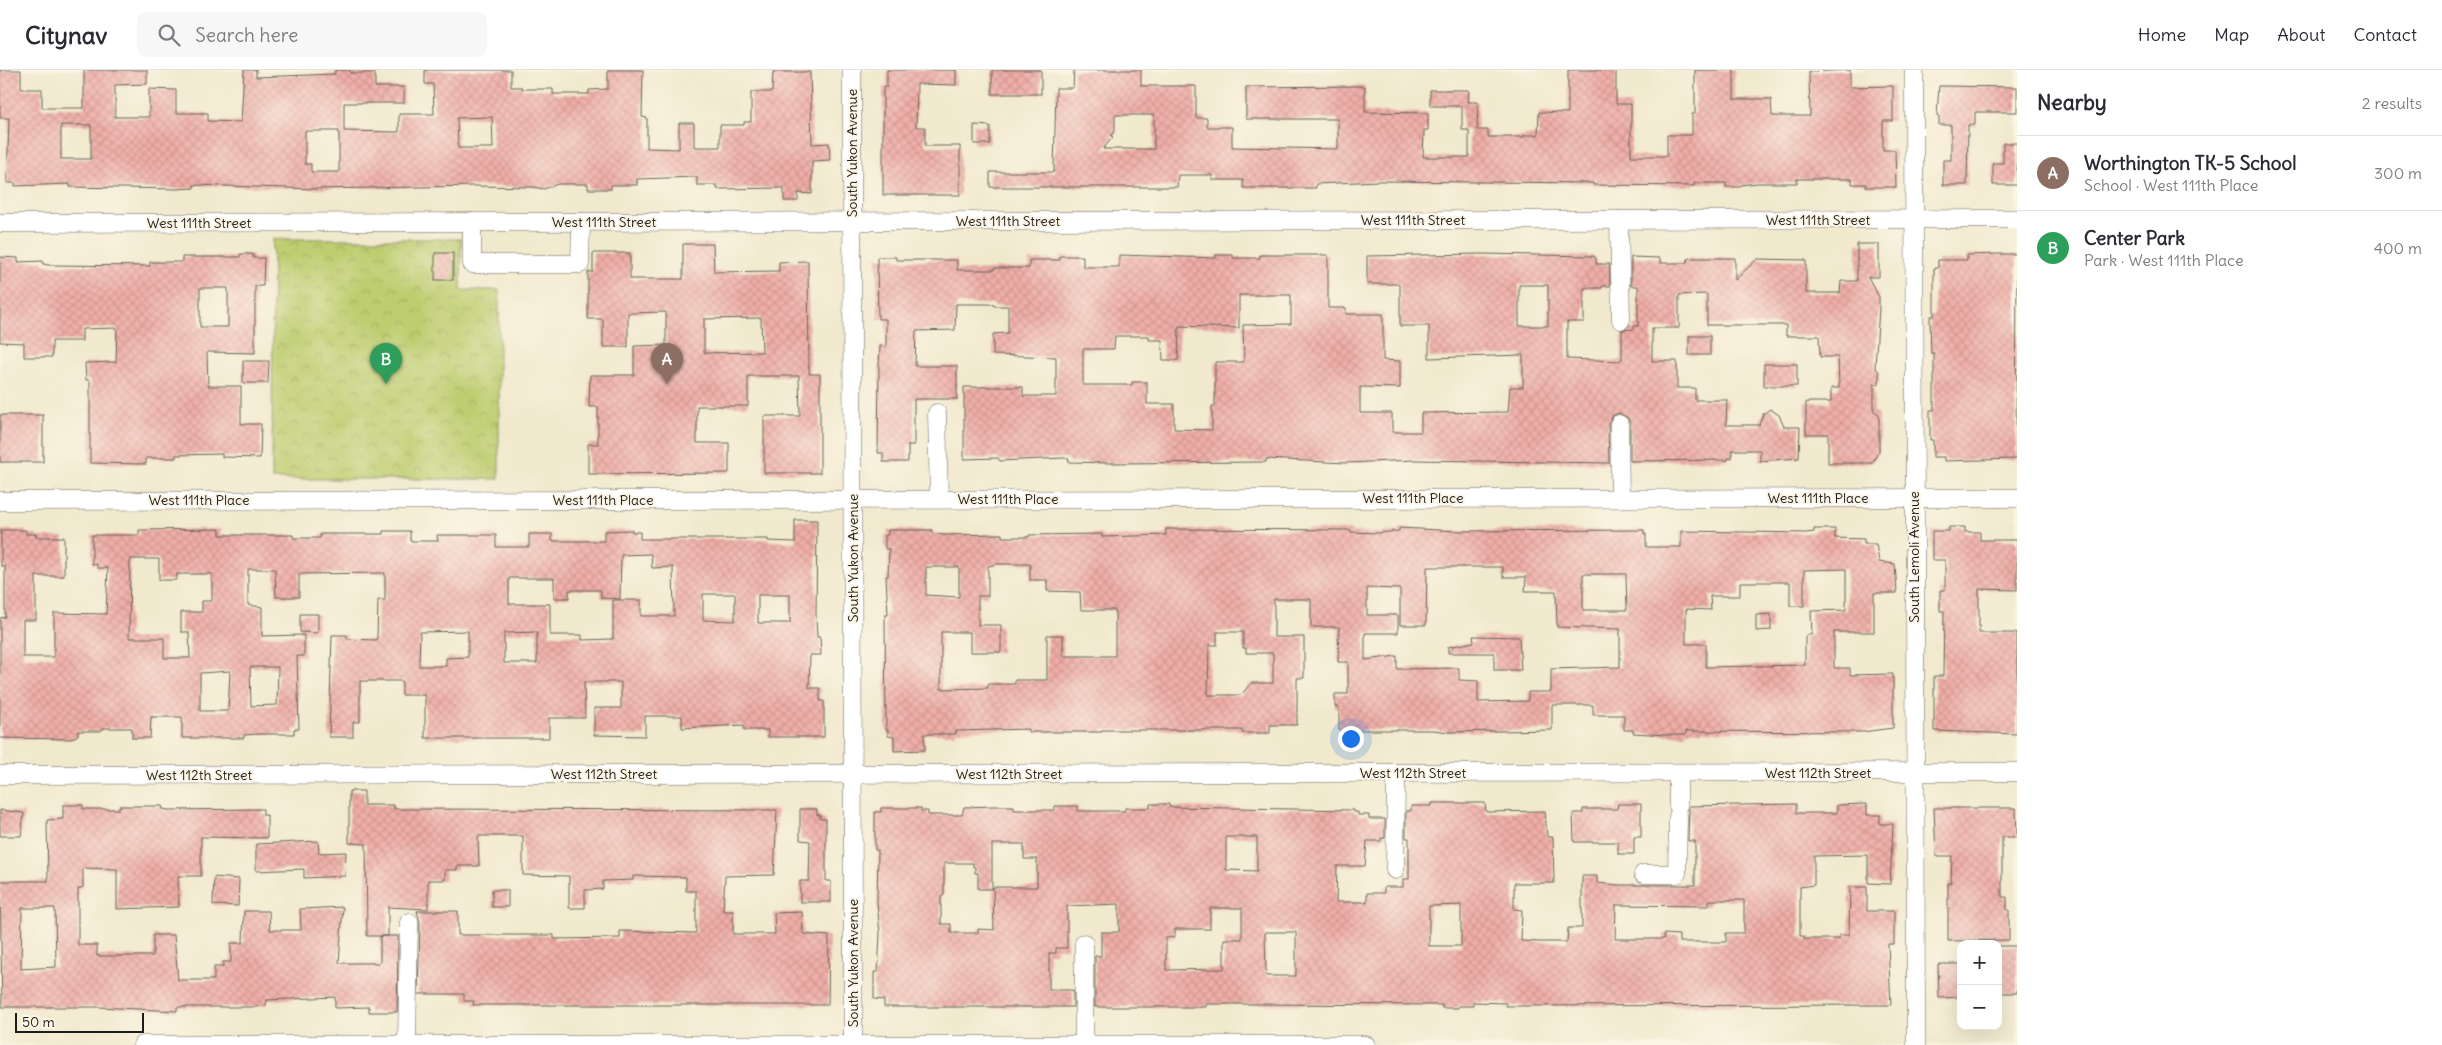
<!DOCTYPE html>
<html lang="en">
<head>
<meta charset="utf-8">
<style>
	:root { --surface:#fff; --page:#f7f7f7; --text:#2b2b33; --muted:#7c7c81; --line:#e1e1e2; --accent:#c8321e }
	body { margin:0; font-family:Delius,sans-serif; background:var(--page); color:var(--text) }
	.controls { position:absolute; right:15px; bottom:15px; display:grid; overflow:hidden; border-radius:10px; box-shadow:0 5px 20px #0002 }
	.controls button { width:45px; height:45px; display:grid; place-items:center; padding:0; border:0; border-bottom:1px solid var(--line); background:var(--surface); color:var(--text); font:25px sans-serif }
	.scale { position:absolute; left:15px; bottom:12px; width:129px; box-sizing:border-box; padding-left:5px; border:2px solid #1c1c1c; border-top:0; font-size:14px; line-height:18px; white-space:nowrap; color:#1c1c1c; -webkit-text-stroke:4px #fcf5e5; paint-order:stroke }
	.you { position:absolute; left:1350px; top:668px; width:18px; height:18px; margin:-12px; border:4px solid #fff; border-radius:50%; background:#1a73e8; box-shadow:0 0 0 8px #1a73e833 }
	.badge { display:grid; place-items:center; width:32px; height:32px; border-radius:50%; background:var(--accent); color:#fff; font-size:16px; font-weight:700 }
	.pin { position:absolute; translate:-50% -41px; filter:drop-shadow(0 1px 2px #0008) }
	.pin::after { content:''; position:absolute; top:26px; width:18px; height:15px; background:inherit; clip-path:polygon(0 0,100% 0,50% 100%) }
	.list { margin:0; padding:0; list-style:none }
	h2 { display:flex; justify-content:space-between; align-items:center; height:65px; margin:0; padding:0 20px; font-size:21px }
	h2 small { font-size:16px; font-weight:400; color:var(--muted) }
	.list li { display:grid; grid-template-columns:32px 1fr auto; gap:15px; align-items:center; box-sizing:border-box; height:75px; padding:0 20px; border-top:1px solid var(--line) }
	.list b { display:block; font-size:19px; white-space:nowrap }
	.list p { margin:0; font-size:16px; white-space:nowrap; color:var(--muted) }
	.list em { font-size:16px; font-style:normal; color:var(--muted) }
	.icon { flex:none; width:28px; height:28px; fill:none; stroke:currentColor; stroke-width:2; stroke-linecap:round; stroke-linejoin:round }
	.map { position:relative; flex:none; width:2017px; height:975px; overflow:hidden }
	header { display:flex; align-items:center; gap:30px; box-sizing:border-box; height:70px; padding:0 25px; background:var(--surface); border-bottom:1px solid var(--line) }
	header strong { font-size:24px }
	nav { display:flex; gap:28px; margin-inline-start:auto; font-size:18px }
	.search { width:350px; height:45px; background:var(--page); display:flex; align-items:center; gap:12px; box-sizing:border-box; padding:0 18px; border-radius:10px; color:var(--muted); font-size:19px }
	main { display:flex }
	aside { flex:1; background:var(--surface) }
	.map>svg:first-child { display:block }
	.park { fill:url(#park-crowns); stroke:#6d7446 }
	.building { fill:url(#building-cross-hatch); fill-rule:evenodd }
	.lines { fill:none; stroke-linecap:round; stroke-linejoin:round }
	.minor-casing { stroke:#67645a; stroke-width:19 }
	.minor { stroke:#fff; stroke-width:18 }
	.labels { text-anchor:middle; dominant-baseline:central; stroke-width:4; stroke-linejoin:round; paint-order:stroke }
	.street-label { font-size:14px; fill:#1c1c1c; stroke:#fcf5e5 }
</style>
</head>
<body>
<header>
<strong>Citynav</strong>
<div class="search"><svg class="icon" aria-label="search" viewBox="0 0 24 24"><circle cx="10" cy="10" r="6"/><path d="M15 15l6 6"/></svg>Search here</div>
<nav><a>Home</a><a>Map</a><a>About</a><a>Contact</a></nav>
</header>
<main>
<div class="map">
<svg width="2017" height="975" viewBox="0 0 2017 975">
	<defs>
		<pattern id="park-crowns" width="20" height="18" patternUnits="userSpaceOnUse" patternTransform="scale(1.25)"><rect width="20" height="18" fill="#becd70"/><path d="M2 6a3 3 0 1 1 6 0M12 15a3 3 0 1 1 6 0" fill="none" stroke="#a3af60"/></pattern>
		<pattern id="building-cross-hatch" width="8" height="8" patternUnits="userSpaceOnUse" patternTransform="scale(1.25)"><rect width="8" height="8" fill="#f0aea8"/><path d="M0 0l8 8M0 8l8-8" fill="none" stroke="#cd9590"/></pattern>
	</defs>
	<rect width="100%" height="100%" fill="#fcf5e5"/>
	<filter id="ink" filterUnits="userSpaceOnUse"><feTurbulence type="fractalNoise" baseFrequency=".02" numOctaves="2"/><feDisplacementMap in="SourceGraphic" scale="10" xChannelSelector="R" yChannelSelector="G"/><feConvolveMatrix kernelMatrix="1 2 1 2 8 2 1 2 1" color-interpolation-filters="sRGB"/></filter>
	<filter id="wash" filterUnits="userSpaceOnUse"><feTurbulence type="fractalNoise" baseFrequency=".0096" numOctaves="4" result="noise"/><feDisplacementMap in="SourceGraphic" scale="20" xChannelSelector="R" yChannelSelector="G"/><feGaussianBlur stdDeviation="1.12" result="paint"/><feColorMatrix in="noise" values="0 0 0 0 0 0 0 0 0 0 0 0 0 0 0 0 0 1.4 0 .05"/><feComposite in="paint" operator="in"/></filter>
	<g filter="url(#wash)">
		<rect width="100%" height="100%" fill="#f1e9cd"/>
		<path class="park" d="M273,169h188v51h38v189h-227z"/>
		<g id="blocks">
			<g class="building">
				<path d="M0,0h21v19h21v19h42v-38h63v14l-32,1v32h34v-28l27,1v23h32v8l33,1 3,-52h12v7l79,-3v-4h15v3h25v14h29v16h-60v28l55,1v-18h35l-1,-30h-8v-14h86v17h11v2h31v5h36v-4l19,-1v-19h35l-1,47 5,1v30l32,1v-26h15v24h26v-22h24v-3h7v-30h21l1,-20h37l2,72 17,-1 1,17 -18,1v33l-14,-1v8h-14v-13l-67,1v-4h-20v-8l-60,2v6h-26v4h-23v-5h-30l-14,5 -11,-2 -59,-1 -157,3 -123,-4v3l-17,1 -107,-2v-3l-55,2v-3h-8l2,-65h-9zM492,47l1,31h-35l-1,-30zM61,55h30v34h-30zM305,61h34v41h-28v-8h-6z"/>
				<path d="M887,0h69v15l-39,-1 -1,43h9v19h35v49h-77v-108h4z"/>
				<rect x="992" y="0" width="49" height="24"/>
				<path d="M1074,0h67v16h55v32h11v9h25v20l106,2v-30h-92v-32l119,-1v26l63,1v17h-4l-1,27h46v-27h-7v-24h-32v-16h39l-1,12h10l-1,28h11v7h36v-2h14l1,-23 29,1v-43h48v34h15v52h36v-21h25v-21h3v-44h39v29h37l1,17h38l-1,-44 41,-2v17l43,-1v35h-10v29h12l1,37h-30v-3h-14v-5h-55v4h-40l-16,2v2h-15v-4h-32v3l-101,-1v-2l-215,-2 -62,3v4h-73v-8h-31v-5h-34l-1,12h-187v-15h64l2,-84h17zM1115,45h39v34h-51l10,-12 -2,-1 4,-5z"/>
				<path d="M1939,16l78,1v25h-42v13h-7l-1,60h-24v-25h8v-35h-12v-9h-2z"/>
				<path d="M974,55l16,1v18h-16z"/>
				<path d="M2003,73h14v42h-24v-22h10z"/>
				<path d="M683,174h30l1,28 65,-1v-9l29,-1 1,113h11v99h-56v-57h36l-1,-40h-51v30h-51v37h32v30l-141,1v-30h10v-37h-9l1,-32h44v-29l32,-1v-33l-38,1v34h-25v-28h-15v-47h5v-19h37v26h53zM761,248l1,34 -58,1v-34z"/>
				<path d="M1857,174h22v33h-11l11,20v11l-4,59 4,5v12h-5v27l5,3v37l-7,12h-44v-29h-22v-32h25v-14h8l-1,-31h-18l-1,-21h-33v-11h-79v-31l-28,1v33h-27v33h25v27h18v12h32l-1,25h33l4,-11 7,-5 9,6 5,12h16l-1,31 -39,3v-11h-28v8h-4v2l-98,1v-38l-2,-5 -9,-5 -6,2 -5,9 1,39 -194,-3 -69,3 -80,-4v3l-156,1 -41,-1v-3l-5,-1 -64,3 -2,-3 -34,1v-72h59v9h33v-39l-63,-2v-21l15,-1v-27h-14v-2h-38l-1,26 -39,1 -1,35h42v33h-43v46h-6v17h-25v-9h-5l1,-87 1,-20 6,1v-28h-8l-1,-62h19v3h61v10h37v-2h35v-8h31v-4h23v11h36v-12l97,3v-3h17v3h27v-3h68v53h18v6h37v46l17,1v27l-40,-1v26h32v19h29v-19l87,-1 2,-25h13v-32l-94,3v-32h-29v-38l-2,-4h-31v-28l114,-2 112,2 3,2v6h13l1,22h-8v2h-18v34h-17v37l52,2 3,-2v-29l12,-1v-3h4v-40h-7v-29l29,1v5h26l3,-5h46v22l22,-21 49,1v33h34l1,-12h16zM1519,215h29v41h-29zM1239,225h52v29l-48,1 1,37h-29v44h-3v24l-38,-1v-25h-27v-22h-15v3h-49v-36h31l1,-13h34v4h13l1,20h15l1,-34 60,2z"/>
				<rect x="435" y="183" width="18" height="27"/>
				<path d="M240,184h13v4h11l-1,28h-8v67l-48,-1 1,34h33v38h20l-1,34 -38,-1v-3l-46,1v3h-30v6l-56,-1v-83h-4l-1,-17 31,-1 1,-34 -35,1v12h-30v16h-28v-14l-24,-1v-85l18,1v4l25,-1v3l5,1 102,1v-4h32v-5h58zM200,218h28v39h-28z"/>
				<path d="M1998,184h19l-1,205 -72,2v-4h-11v-17h-3v-30h4v-57h-3l-1,-34 1,-3h3v-48h4v-8h29v-5z"/>
				<rect x="1689" y="266" width="21" height="19"/>
				<path d="M243,291h26l-1,22h-25z"/>
				<rect x="1764" y="294" width="33" height="22"/>
				<rect x="0" y="345" width="43" height="47"/>
				<path d="M795,450h22l-1,94 1,23h3l1,18h-11l-1,33h11v13h4v36h-56v-7h-24v-5l-62,3v-12h-37v20l-51,-1v-27h27v-26h-37l1,36h-36v20h-124v-43h-23v-14h-42v41h-7v15h-24l3,-102h15v4l30,1 1,-40h7v-27l-86,1v23h-23l-1,-28h-27v36l14,2v29l42,-1v21h-7l2,73h-5v5h-35l-15,1v3h-62v-21h-31l-1,21h-18v-10h-29l-2,3h-23v4l-7,4 -71,-1v-120l5,-1v-51h-4v-36h25v4h10v3h28v39h-28v44h-13v37h31v-44l52,1 2,-46h-11v-4h-5v-29h47v-5l81,-1v6h73v3h27v-4h63v-3h27v10h28l-1,-6h59v12h33v-13h23v7h52v-10l28,-1v2h8v7h128v2l27,1zM651,484l1,14 21,-1 1,49h-33v-16h-28v39l-31,1v-5h-32v-31h-41v-26h45v20h15v-8h32v8l19,1 1,-44zM130,489h29v21h17l1,-6h35v27h-10v11h-21v20h8l1,26h-26v-20h-35zM703,524h32v27l-32,-1zM758,525h32v28h-32zM468,561v26l-22,1v8h-27l1,-34zM537,562v31h-33v-30zM250,597h28l-1,38 -26,1zM230,601l-2,40h-28v-38z"/>
				<path d="M1949,457h16v5h15v8h37v50l-38,-1v44h38v101l-83,-3v-55h9l1,-65h-4v-21h5v-30h-13v-29h17z"/>
				<path d="M1399,458l60,3 185,-1v4h2v13h35v-16l125,2 8,-1v-3h21v9l29,1v5h12l3,18 16,2 2,29h-23v39h-40v36h16v7l43,-1v54l-31,4 -176,-1v4h-20l-33,-2v-3h-9v-15h-31v-10h-41v25l-102,2 -18,-2h-93v-23h-4v-13h13v-32h-10l1,-35h-28v-28h-37v38h30v41h-7v47h-27v8h-28v-3h-140v2h-73v-3l-73,2v3h-32l1,16 -31,1v-14l-6,-1v-6h-2l-1,-115h3l-2,-39h2l1,-27h-4v-14h3v-5h44v3l11,2 59,-1v3h27v-2l73,-1v3l64,-2v-6l185,1v2l27,1 21,-2zM997,494h33v16h17v11l33,1 1,18h34v46h-52v-21h-16v45h-32v4h-27v4l-47,1v-57h29v20h31v-27h-23v-29h10v-30zM926,497h33v30l-33,-2zM1427,497h76v10h23l-1,14h31l1,36 63,2v38l-69,2v23h-23v9l-50,1v-21l-19,-1v-12l-62,1v-13l-32,4v-27h33v-18h-31v-27l33,1v36h26zM1846,499v41l-35,1 1,23 -7,2v29l-99,2v-23h-20v-35l25,1 -1,-14h30v-14h50v24h14v-36zM1583,504h43l1,36h-44zM1217,562h26v16h3v5h27v30h-22l-10,12h-33l1,-50h8z"/>
				<path d="M300,544h18v19l-18,-1z"/>
				<path d="M1771,544v16l-15,1v-16z"/>
				<path d="M1473,566l46,1 2,33h-27v-17h-46v-6l26,-5z"/>
				<path d="M349,721h15v14h30v4l383,1 -3,65 -49,1 -2,35h10v23h42l-1,-21 28,-1 1,22 26,2 -1,69h-355l1,-4h-10v-7h-46l2,-72 -3,-11h41v24h96v4l66,-1v-7l76,2v-42h-10v-14l-53,-1v4l-30,1v8l-18,1v18h-16v-32l-46,-1v-39h-45l1,30h-22v4h-12v10h-17v29l-40,-2v29h-21l-1,-92 -17,-1z"/>
				<path d="M1432,733h53l1,9 59,-1 2,26h6l1,46h-40v26l8,1 -1,31 19,1h27l1,-14h14v-52h15v7l20,2h78v-44h-7l1,-35 107,-2v9h41v-8l30,-1v11h13v9h13l-3,60 -22,-1v-28l-54,1v29l-14,2v49h4v3h35v-4h10l1,-48h17v24h27v33h-6l3,61 -385,1v-3l-33,-1v4h-15v2h-16v-3l-193,-1h-43v3h-111v-51h6v-24h18v-28l-52,2v42h-11v5h-7v37h24v17h-189v-7l-10,-1v-27h4l2,-38 -3,-31 1,-53h-3v-38h6v-4h40v3h7v4h34l2,-8 29,-1h21v4h41v-4h23v5h47v-3h25v-4h19v3l185,3v2h4v3h11v4h16v19h-4v3h-14l-2,25h-28l-1,36h31v-9h17v-6h19v-8h6v-41h-3v-27h5v-5h21zM1226,767h31v34l-31,-1zM992,774h32v15h13v28h-44l1,43 -16,-1v4h-27v-9h-10v-28l3,-2v-31h29v4h2v6h3v16h14zM1709,830h35v33h-18v9h-47v-7l-15,-1v5h-49l1,-34 93,1zM1461,835v41h-32v-40zM1210,838h32v31h-18v30l-58,1v-32l9,-1v-8h35zM1265,862h31v44h-30z"/>
				<path d="M1618,734h23v33h-7v17h-16v-12h-44l-1,-29h10v-4h34z"/>
				<path d="M63,735h20v4h36v-3h43l1,3 5,1 95,-1v6h4v23l-66,-1v39h-23l1,31 -62,2v-40l-34,-1v19l-5,2v56h19v11h56v-21h21l4,45h36v-13h9v-5h8v-19h12l1,-32h25l1,19h31l-1,-21 43,-2 -4,56h41v-27h18l-1,76h-28v-5l-34,1v-11l-68,3 -1,5 -12,2h-77v4l-78,-4h-97l-2,-126h48l-1,-61 16,-1zM22,838h33l1,59 -35,2z"/>
				<path d="M1934,738h82l1,29h-15v60h5v13h2v30l-61,1v-58h3l1,-27h-16z"/>
				<path d="M800,739h17v6h3v4h6v62h5v21h-31v-21h9l1,-40 -10,-1z"/>
				<path d="M0,740l24,3 -3,23h-21z"/>
				<path d="M318,771l1,12 27,-1 -1,24 -41,2v-9l-48,2v-27z"/>
				<path d="M214,807l25,2 -1,27 -25,-1z"/>
				<rect x="492" y="820" width="16" height="17"/>
				<rect x="1998" y="876" width="19" height="47"/>
				<path d="M1938,894h23v33l-22,1z"/>
			</g>
		</g>
	</g>
	<g filter="url(#ink)">
		<use href="#blocks" fill-opacity="0" stroke="#67645a" stroke-width="1"/>
		<g class="lines">
			<g class="minor-casing">
				<g id="minor">
					<path d="M852,0l1,975"/>
					<path d="M1914,0l2,975"/>
					<path d="M1619,150l2,100"/>
					<path d="M472,152v42h108l1,-42"/>
					<path d="M0,153l2017,-4"/>
					<path d="M937,343l2,86"/>
					<path d="M1619,354l1,74"/>
					<path d="M0,431l2017,-3"/>
					<path d="M1678,703v33"/>
					<path d="M0,705l2017,-3"/>
					<path d="M1395,800l1,-97"/>
					<path d="M1643,804h34l1,-58"/>
					<path d="M1084,873v101"/>
					<path d="M407,974l2,-122"/>
					<path d="M142,975h1224"/>
				</g>
			</g>
			<use href="#minor" class="minor"/>
		</g>
	</g>
	<g class="labels">
		<g class="street-label">
			<text transform="translate(852 83) rotate(-90)">South Yukon Avenue</text>
			<text x="1413" y="150">West 111th Street</text>
			<text x="1818" y="150">West 111th Street</text>
			<text x="1008" y="151">West 111th Street</text>
			<text x="604" y="152">West 111th Street</text>
			<text x="199" y="153">West 111th Street</text>
			<text x="1413" y="428">West 111th Place</text>
			<text x="1818" y="428">West 111th Place</text>
			<text x="1008" y="429">West 111th Place</text>
			<text x="199" y="430">West 111th Place</text>
			<text x="603" y="430">West 111th Place</text>
			<text transform="translate(1914 487) rotate(-90)">South Lemoli Avenue</text>
			<text transform="translate(853 488) rotate(-90)">South Yukon Avenue</text>
			<text x="1413" y="703">West 112th Street</text>
			<text x="1818" y="703">West 112th Street</text>
			<text x="604" y="704">West 112th Street</text>
			<text x="1009" y="704">West 112th Street</text>
			<text x="199" y="705">West 112th Street</text>
			<text transform="translate(853 893) rotate(-90)">South Yukon Avenue</text>
		</g>
	</g>
</svg>
<div class="controls">
<button>+</button>
<button>−</button>
</div>
<div class="scale">50 m</div>
<div class="you"></div>
<div class="pin badge" style="left:667px;top:314px;background:#8d6e63">A</div>
<div class="pin badge" style="left:386px;top:314px;background:#2e9e5b">B</div>
</div>
<aside>
<h2>Nearby<small>2 results</small></h2>
<ul class="list">
<li><span class="badge" style="background:#8d6e63">A</span><div><b>Worthington TK-5 School</b><p>School · West 111th Place</p></div><em>300 m</em></li>
<li><span class="badge" style="background:#2e9e5b">B</span><div><b>Center Park</b><p>Park · West 111th Place</p></div><em>400 m</em></li>
</ul>
</aside>
</main>
</body>
</html>
